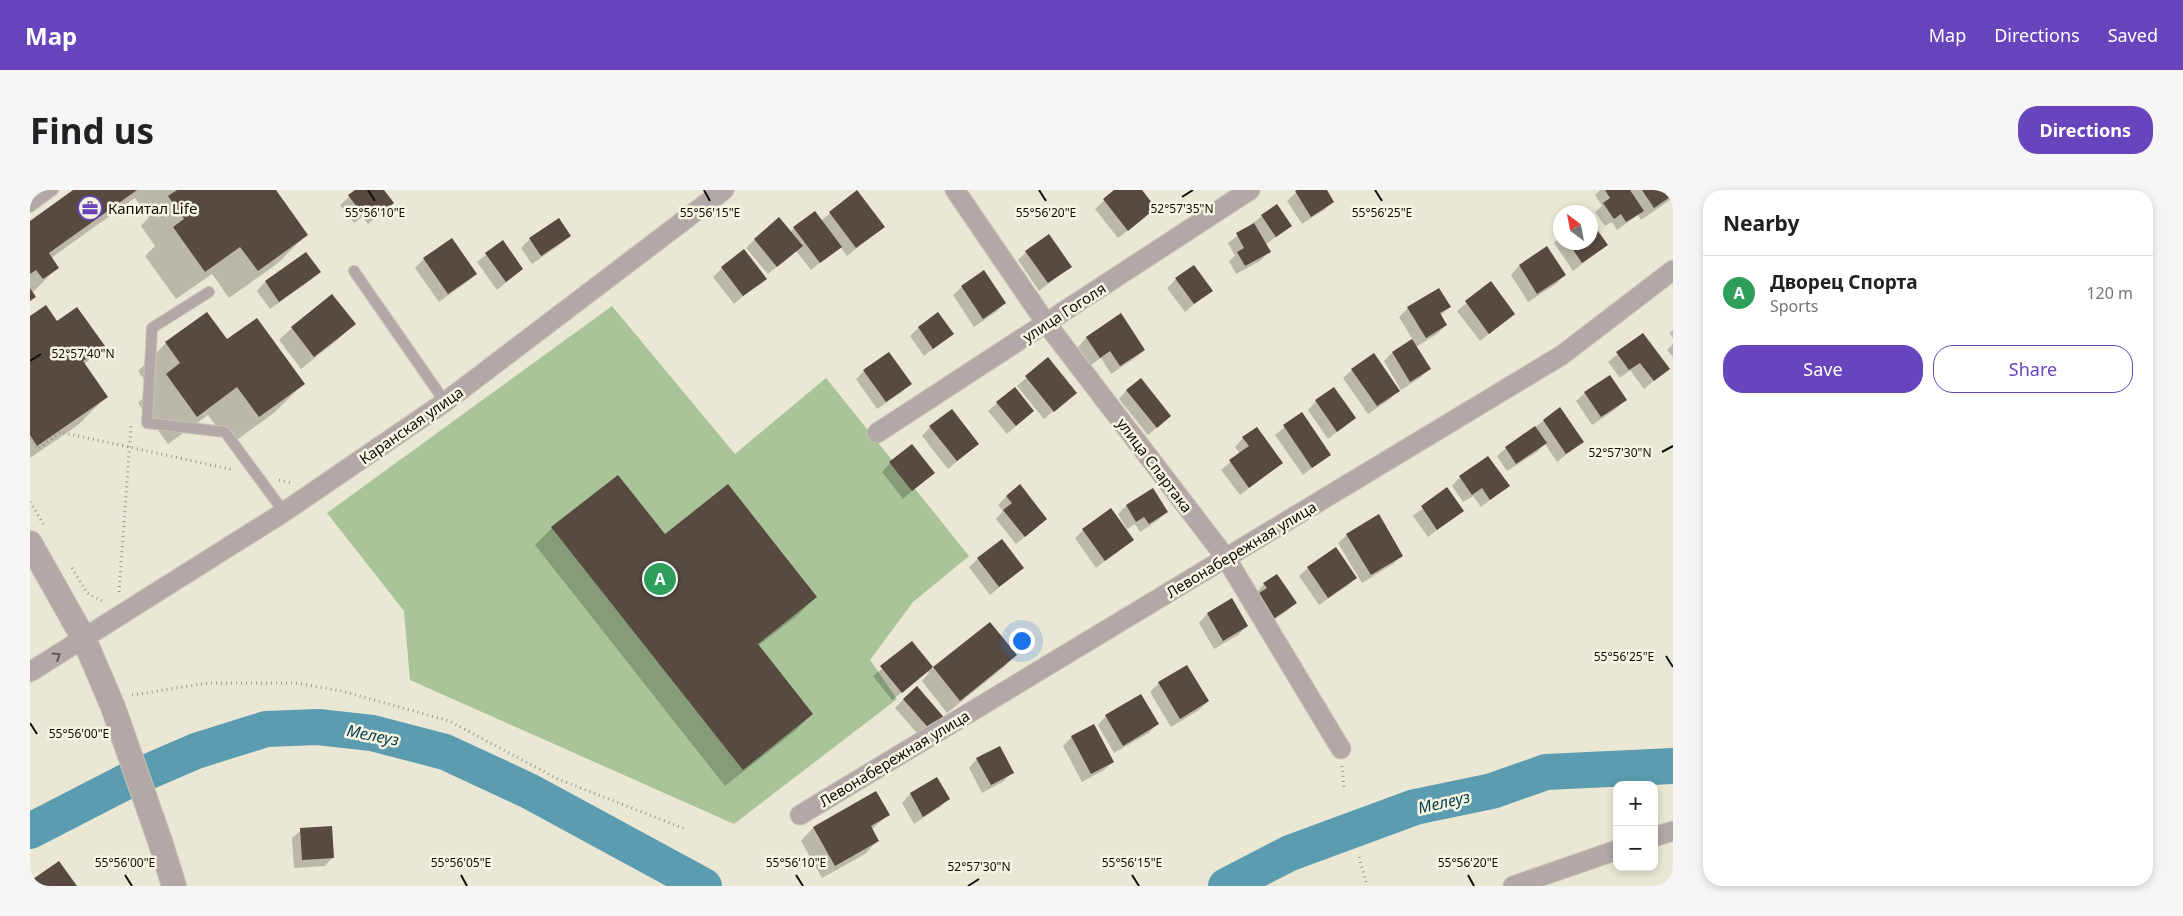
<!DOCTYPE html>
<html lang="en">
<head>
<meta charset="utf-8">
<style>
	:root { --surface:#fff; --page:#f6f6f6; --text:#202124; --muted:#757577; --line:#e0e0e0; --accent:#6844bd }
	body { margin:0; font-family:"Noto Sans",sans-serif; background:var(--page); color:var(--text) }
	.controls { position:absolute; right:15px; bottom:15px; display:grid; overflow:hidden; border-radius:10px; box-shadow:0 2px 8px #0003 }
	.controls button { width:45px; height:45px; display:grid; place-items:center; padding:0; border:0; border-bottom:1px solid var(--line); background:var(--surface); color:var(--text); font:25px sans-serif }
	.compass { position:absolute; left:1523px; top:15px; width:45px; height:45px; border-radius:50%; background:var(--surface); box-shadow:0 2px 8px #0003; rotate:328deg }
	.you { position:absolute; left:991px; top:450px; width:18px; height:18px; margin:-12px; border:4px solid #fff; border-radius:50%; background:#1a73e8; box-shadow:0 0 0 8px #1a73e833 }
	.badge { display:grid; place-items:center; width:32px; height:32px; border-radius:50%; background:var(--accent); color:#fff; font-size:16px; font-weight:700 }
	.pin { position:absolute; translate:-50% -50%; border:2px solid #fff; box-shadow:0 1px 5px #0006 }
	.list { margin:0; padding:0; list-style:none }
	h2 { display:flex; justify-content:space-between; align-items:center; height:65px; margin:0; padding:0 20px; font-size:21px }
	h2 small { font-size:16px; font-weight:400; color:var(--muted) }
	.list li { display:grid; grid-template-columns:32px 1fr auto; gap:15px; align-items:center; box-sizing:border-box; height:75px; padding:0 20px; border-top:1px solid var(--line) }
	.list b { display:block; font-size:19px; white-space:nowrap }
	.list p { margin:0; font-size:16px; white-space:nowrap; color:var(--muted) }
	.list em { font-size:16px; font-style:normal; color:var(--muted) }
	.actions { display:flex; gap:10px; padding:15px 20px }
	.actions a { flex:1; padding:11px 0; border:1px solid var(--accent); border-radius:20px; text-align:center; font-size:18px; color:var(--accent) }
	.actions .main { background:var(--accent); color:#fff }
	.map { position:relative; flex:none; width:1643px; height:696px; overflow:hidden; border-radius:20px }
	header { display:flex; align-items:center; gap:30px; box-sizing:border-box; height:70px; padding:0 25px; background:var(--accent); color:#fff }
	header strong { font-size:24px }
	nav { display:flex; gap:28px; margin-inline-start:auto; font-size:18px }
	.intro { display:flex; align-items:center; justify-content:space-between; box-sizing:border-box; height:120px; padding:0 30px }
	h1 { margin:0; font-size:35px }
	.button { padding:12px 22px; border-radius:20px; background:var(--accent); color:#fff; font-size:18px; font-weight:700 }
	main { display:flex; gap:30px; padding:0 30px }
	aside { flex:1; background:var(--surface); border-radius:20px; box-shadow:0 2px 8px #0003 }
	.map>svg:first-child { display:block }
	.green { fill:#a8c498 }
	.shadow { fill:#0003 }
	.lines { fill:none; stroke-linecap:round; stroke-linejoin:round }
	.river { stroke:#5b9cb0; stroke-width:36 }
	.building { fill:#584a41 }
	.service-casing { stroke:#c7c4b3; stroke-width:12 }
	.minor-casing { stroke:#c7c4b3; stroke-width:21 }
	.tertiary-casing { stroke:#c7c4b3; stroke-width:26 }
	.path { stroke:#9a9889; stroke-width:3; stroke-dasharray:1 4; stroke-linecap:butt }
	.service { stroke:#b2a8a8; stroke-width:10 }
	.minor { stroke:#b2a8a8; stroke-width:19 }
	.tertiary { stroke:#b2a8a8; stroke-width:24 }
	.oneway { stroke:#605a58 }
	.ticks { fill:none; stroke:#0e0d07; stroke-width:2 }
	.labels { text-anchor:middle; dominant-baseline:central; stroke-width:5; stroke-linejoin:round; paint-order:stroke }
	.poi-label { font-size:15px; fill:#0e0d07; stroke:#f7f4e1; text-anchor:start }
	.street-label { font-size:15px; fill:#0e0d07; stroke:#f7f4e1 }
	.water-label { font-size:16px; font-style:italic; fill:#044250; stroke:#f7f4e1 }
	.ticks-label { font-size:12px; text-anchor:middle; fill:#0e0d07; stroke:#f7f4e1; stroke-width:5; stroke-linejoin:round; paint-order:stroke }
</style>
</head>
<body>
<header>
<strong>Map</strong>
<nav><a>Map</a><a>Directions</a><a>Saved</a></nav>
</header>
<div class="intro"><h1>Find us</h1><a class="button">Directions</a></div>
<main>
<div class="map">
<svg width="1643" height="696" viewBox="0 0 1643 696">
	<rect width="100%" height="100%" fill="#eae7d4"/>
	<path class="green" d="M582,116l123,148 91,-76 143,178 -56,46 -43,58 27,39 -163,125 -324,-144 -6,-69 -77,-98z"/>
	<g class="shadow">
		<path d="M46,0h198l32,45 -28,28 -49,35 -17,-24 -36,25 -31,-43 10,-10 -14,-20 8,-9 -14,-19 -84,60 7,9 -26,26 2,4 -4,4v-78z"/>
		<path d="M327,0h25l10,13 -24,21 -6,-7 -8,6 -14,-18z"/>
		<path d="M1086,0h25l5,26 -28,22 -23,-29z"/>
		<path d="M1269,0h26l8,12 -9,8 -22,14 -15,-23z"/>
		<path d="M1570,0h73v8l-32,22 -3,-5 -21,15 -5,-8 -7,4 -10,-14 7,-6 -7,-11z"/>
		<path d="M800,23l53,14 -36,29 -7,-10 -29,24 -15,-19 -28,23 -22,-26 9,-9 35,-6 4,-5 27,-7z"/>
		<path d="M1232,26l28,10 -25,19 4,7 -9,9 -24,13 -7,-13 6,-5 -7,-13z"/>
		<path d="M529,30l11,16 -9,8 -29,20 -11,-16 9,-9z"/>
		<path d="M1530,47v5l47,3 -34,26 -19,-28z"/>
		<path d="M422,50l24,34 -9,8 -28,20 -24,-34 9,-9z"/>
		<path d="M472,52l20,27 -25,21 -20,-28z"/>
		<path d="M1517,58l18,27 -9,9 -28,18 -17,-27 8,-9z"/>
		<path d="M996,62l44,15 -31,24 -21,-31z"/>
		<path d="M276,63l13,19 -8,8 -41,29 -13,-18 8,-9z"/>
		<path d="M692,78l43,10 -31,26 -21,-27z"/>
		<path d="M1146,89l35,11 -26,22 -18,-24z"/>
		<path d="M1461,93l23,31 -34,27 -23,-30z"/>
		<path d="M932,97l43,16 -9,9 -22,15 -21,-32z"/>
		<path d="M1419,117l-9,9 6,9 -9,9 -21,13 13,22 -8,8 -20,13 -17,-29 8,-8 21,-13 -14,-23 9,-9z"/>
		<path d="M1090,125l24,35 -9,8 -24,16 -10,-16 -10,7 -13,-18 8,-9z"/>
		<path d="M0,128l27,5 46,23 -19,19 22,32 -28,28 -48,33z"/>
		<path d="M324,134l-13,13 -40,32 -22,-29 13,-12z"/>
		<path d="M888,138l34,6 -28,22 -14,-20z"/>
		<path d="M1643,140v8l-4,-5z"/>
		<path d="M1612,144l26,35 -24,20 -14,-19 -10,8 -12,-16z"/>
		<path d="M197,151l76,43 -28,28 -45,33 -22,-30 -40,29 -30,-41 13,-13 -13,-19 28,-28z"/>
		<path d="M1643,154v13l-6,-7z"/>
		<path d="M1018,169l27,34 -31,26 -27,-33z"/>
		<path d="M1322,180l46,21 -8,8 -22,15 -25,-36z"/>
		<path d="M834,181l46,13 -8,8 -25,17 -21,-30z"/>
		<path d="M1097,200l43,26 -22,19 -29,-36z"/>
		<path d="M1555,203l40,7 -9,9 -24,16 -16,-24z"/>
		<path d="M1286,211l38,17 -26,21 -20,-29z"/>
		<path d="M967,213l36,8 -26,23 -19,-23z"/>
		<path d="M1530,219l22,33 -25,20 -12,-18 -8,8 -30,19 -10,-15 9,-8z"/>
		<path d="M1271,224l28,41 -26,20 -28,-40z"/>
		<path d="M900,237l48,17 -30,25 -26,-33z"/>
		<path d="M1213,248l38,25 -41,32 -19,-25 19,-16 -5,-7z"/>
		<path d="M860,273l43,10 -30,26 -21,-27z"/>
		<path d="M587,287l47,59 151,61 -16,17 -41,32 54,68 -17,17 -70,55 -190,-241 17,-17z"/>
		<path d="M1430,287l48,9 -27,21 -8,-11 -10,6 -11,-16z"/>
		<path d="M1417,299l15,21 -34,27 -15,-21z"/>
		<path d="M1122,300l14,22 -8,8 -18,12 -5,-8 -8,5 -9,-15 8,-8z"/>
		<path d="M977,306l30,31 -21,17 -20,-25 7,-8 -5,-6z"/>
		<path d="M1053,340l49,10 -36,28 -21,-30z"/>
		<path d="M1317,345l55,21 -9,8 -31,19 -24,-40z"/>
		<path d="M948,369l44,9 -32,27 -21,-28z"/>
		<path d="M1278,378l47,10 -8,8 -28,19 -20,-29z"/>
		<path d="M1234,394l31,19 -8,8 -27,18 -4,-36z"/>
		<path d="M1201,410l16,26 -9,9 -24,14 -15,-26 8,-9z"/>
		<path d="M960,434l26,31 -13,13 -56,45 -25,-32 7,-8 -1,-1 -36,28 -19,-24 39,-33 21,26z"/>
		<path d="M1129,493l49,18 -9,9 -28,17 -21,-35z"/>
		<path d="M874,509l41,22 -21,20 -29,-33z"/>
		<path d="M1076,526l51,8 -8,9 -35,20 -16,-28z"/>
		<path d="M1042,547l41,25 -9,8 -22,12 -19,-36z"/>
		<path d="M947,569l35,13 -8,9 -22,12 -13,-25z"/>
		<path d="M907,588l11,21 -8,8 -26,17 -12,-21 8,-9z"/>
		<path d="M845,602l13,23 -17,15 6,11 -12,13 -43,24 -21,-37 12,-13z"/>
		<path d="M271,640l32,27 -8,9 -31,2 -2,-30z"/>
	</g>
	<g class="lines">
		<g class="river">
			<path d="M0,641l101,-52 65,-28 70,-22 52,-2 54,6 73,19 84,39 175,95"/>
			<path d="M1196,696l64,-33 125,-46 77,-16 54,-19 127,-6"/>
		</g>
	</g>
	<g class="building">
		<path d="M43,0h64l-88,63 10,15 -16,11 -7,-9 -6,4v-53z"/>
		<path d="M147,0h99l32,45 -50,36 -18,-24 -35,25 -32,-45 11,-8 -16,-23z"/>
		<path d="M325,0h29l10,13 -17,13 -5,-7 -9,6 -15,-20z"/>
		<path d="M827,0l28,37 -29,21 -27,-36z"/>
		<path d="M1084,0h28l14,18 -28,23 -25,-32z"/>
		<path d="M1267,0h30l7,12 -23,15 -16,-26z"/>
		<path d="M1575,0h25l14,21 -18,11 -5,-8 -7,5 -11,-16 7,-5z"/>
		<path d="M1612,0h31v5l-19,13z"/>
		<path d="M1247,14l15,22 -16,11 -15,-22z"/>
		<path d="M785,21l27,36 -22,16 -27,-36z"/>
		<path d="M749,27l24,29 -26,21 -23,-28z"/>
		<path d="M529,28l12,18 -30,20 -12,-18z"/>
		<path d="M1560,30l18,25 -26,18 -14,-21h22z"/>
		<path d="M1224,33l17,29 -26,14 -8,-14 7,-4 -8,-15z"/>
		<path d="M1019,44l23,33 -24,16 -23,-32z"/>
		<path d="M422,48l25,36 -29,20 -25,-36z"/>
		<path d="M473,50l20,29 -17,13 -21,-29z"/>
		<path d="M1517,56l19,29 -29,19 -18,-29z"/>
		<path d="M714,59l23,30 -24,17 -22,-29z"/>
		<path d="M276,62l15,20 -42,30 -14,-21z"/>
		<path d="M1164,75l19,26 -19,13 -19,-26z"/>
		<path d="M954,80l22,33 -23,16 -22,-33z"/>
		<path d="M1461,91l24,33 -26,20 -24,-33z"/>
		<path d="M0,98l6,9 -6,4z"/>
		<path d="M1409,98l12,19 -11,6 7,12 -21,13 -19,-31z"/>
		<path d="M302,104l24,30 -42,33 -23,-30z"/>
		<path d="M16,115l11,16 20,-14 28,39 -22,15 25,36 -71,49 -7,-11v-119z"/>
		<path d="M177,122l20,27 30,-21 48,66 -46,33 -22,-30 -40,30 -31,-43 14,-11 -15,-21z"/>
		<path d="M908,122l16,22 -21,15 -15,-22z"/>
		<path d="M1091,123l24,37 -25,16 -10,-15 -10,7 -14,-21z"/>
		<path d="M1613,143l27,36 -16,12 -14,-18 -11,7 -13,-18z"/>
		<path d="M1382,149l19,30 -21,13 -18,-30z"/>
		<path d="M859,162l23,32 -26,18 -23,-32z"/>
		<path d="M1344,163l26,38 -23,15 -26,-37z"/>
		<path d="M1018,167l29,36 -23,19 -29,-36z"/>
		<path d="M1580,185l17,25 -26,17 -17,-25z"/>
		<path d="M1111,188l30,38 -14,12 -31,-38z"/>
		<path d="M985,197l19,24 -18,15 -20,-24z"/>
		<path d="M1304,197l22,31 -19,14 -22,-32z"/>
		<path d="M1530,217l24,35 -18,12 -23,-34z"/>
		<path d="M922,219l27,35 -22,17 -28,-35z"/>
		<path d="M1272,222l29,43 -19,13 -29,-43z"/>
		<path d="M1505,236l12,17 -31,21 -11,-17z"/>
		<path d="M1227,237l26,36 -34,25 -20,-28 20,-14 -7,-9z"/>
		<path d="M882,254l23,29 -23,18 -23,-29z"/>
		<path d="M1458,266l22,30 -20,14 -8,-12 -10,7 -13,-19z"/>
		<path d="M588,285l47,59 63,-50 89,113 -59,47 55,70 -70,56 -192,-243z"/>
		<path d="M990,294l27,35 -22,18 -22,-27 9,-7 -6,-7z"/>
		<path d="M1417,297l17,24 -27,19 -16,-24z"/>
		<path d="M1123,298l15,24 -19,12 -5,-7 -8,5 -10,-17z"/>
		<path d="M1081,318l23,32 -29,21 -23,-32z"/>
		<path d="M1349,324l24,42 -32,19 -25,-41z"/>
		<path d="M972,349l22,29 -25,19 -22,-29z"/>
		<path d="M1306,357l21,31 -29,20 -21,-31z"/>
		<path d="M1247,384l20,29 -28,19 -16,-25 14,-9 -4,-5z"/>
		<path d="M1202,408l16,28 -25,15 -16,-28z"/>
		<path d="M960,432l27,33 -57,46 -27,-34z"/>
		<path d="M882,451l21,26 -31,26 -22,-27z"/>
		<path d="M1157,475l22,36 -29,18 -22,-37z"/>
		<path d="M887,496l30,35 -14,12 -30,-34z"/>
		<path d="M1111,504l18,30 -36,22 -18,-31z"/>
		<path d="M1064,534l20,38 -23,12 -20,-38z"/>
		<path d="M970,556l14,27 -23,12 -15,-27z"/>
		<path d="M907,587l13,22 -27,18 -13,-24z"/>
		<path d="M846,601l14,24 -19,11 8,15 -44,25 -22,-39z"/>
		<path d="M302,636l2,32 -32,2 -2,-32z"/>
		<path d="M29,671l18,25h-47v-5z"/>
	</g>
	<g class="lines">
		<g class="service-casing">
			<g id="service">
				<path d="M0,17l23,-17"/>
				<path d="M324,81l91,131"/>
				<path d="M179,102l-57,36 -5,95 78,9 59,80"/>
			</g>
		</g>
		<g class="minor-casing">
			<g id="minor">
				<path d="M925,0l91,133 180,235 115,191"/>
				<path d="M847,243l373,-243"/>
				<path d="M0,482l254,-160 161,-110 279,-212"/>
				<path d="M770,625l762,-460 111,-85"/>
				<path d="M1624,647l19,-6"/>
				<path d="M1483,696l104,-36"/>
			</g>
		</g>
		<g class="tertiary-casing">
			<path id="tertiary" d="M0,353l54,96 29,68 48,137 13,42"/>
		</g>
		<g class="path">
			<path d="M0,248l8,11 22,-17 174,38"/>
			<path d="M249,290l13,3"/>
			<path d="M0,312l14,23"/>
			<path d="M42,378l15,25 17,9"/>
			<path d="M89,402l12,-166"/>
			<path d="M102,505l76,-12h88l46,8 107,30 109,58 127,50"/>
			<path d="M1312,576l2,22"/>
			<path d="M1329,667l8,29"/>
		</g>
		<use href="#service" class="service"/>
		<use href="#minor" class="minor"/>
		<use href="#tertiary" class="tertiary"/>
	</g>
	<defs><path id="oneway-chevron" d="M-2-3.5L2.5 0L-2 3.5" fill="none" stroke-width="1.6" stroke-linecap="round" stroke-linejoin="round" transform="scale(1.25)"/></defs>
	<use class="oneway" href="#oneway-chevron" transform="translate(27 466) rotate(-32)"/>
	<path class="ticks" d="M338,0l7,11M674,0l6,11M1009,0l7,11M1345,0l7,11M1152,7l11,-7M0,171l11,-7M1632,262l11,-6M1636,466l7,11M0,533l7,11M95,685l7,11M431,685l6,11M766,685l7,11M1102,685l7,11M1438,685l6,11M938,696l11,-7"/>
	<defs>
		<g id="office-ring" transform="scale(1.25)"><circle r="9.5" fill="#f7f4e1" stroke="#6844bd" stroke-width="1.5"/><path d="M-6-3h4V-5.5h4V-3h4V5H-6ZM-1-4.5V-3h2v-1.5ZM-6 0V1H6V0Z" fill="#6844bd"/></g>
	</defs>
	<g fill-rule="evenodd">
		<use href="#office-ring" x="60" y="18"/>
	</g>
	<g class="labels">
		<g class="poi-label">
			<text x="78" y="18">Капитал Life</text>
		</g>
		<g class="street-label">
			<text transform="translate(1034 122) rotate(-33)">улица Гоголя</text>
			<text transform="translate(381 235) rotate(-35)">Каранская улица</text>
			<text transform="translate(1125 275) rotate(53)">улица Спартака</text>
			<text transform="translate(1211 359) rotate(-31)">Левонабережная улица</text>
			<text transform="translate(864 568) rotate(-31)">Левонабережная улица</text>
		</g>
		<g class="water-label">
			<text transform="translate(343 545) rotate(11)">Мелеуз</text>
			<text transform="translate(1414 612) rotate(-13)">Мелеуз</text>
		</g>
	</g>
	<g class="ticks-label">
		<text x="1152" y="23">52°57'35"N</text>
		<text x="1352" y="27">55°56'25"E</text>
		<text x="345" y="27">55°56'10"E</text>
		<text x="680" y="27">55°56'15"E</text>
		<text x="1016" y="27">55°56'20"E</text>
		<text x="53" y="168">52°57'40"N</text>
		<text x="1590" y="267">52°57'30"N</text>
		<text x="1594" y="471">55°56'25"E</text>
		<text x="49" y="548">55°56'00"E</text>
		<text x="95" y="677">55°56'00"E</text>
		<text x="431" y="677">55°56'05"E</text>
		<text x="766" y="677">55°56'10"E</text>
		<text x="1102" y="677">55°56'15"E</text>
		<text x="1438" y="677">55°56'20"E</text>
		<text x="949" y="681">52°57'30"N</text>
	</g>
</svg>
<div class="controls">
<button>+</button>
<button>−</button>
</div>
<svg class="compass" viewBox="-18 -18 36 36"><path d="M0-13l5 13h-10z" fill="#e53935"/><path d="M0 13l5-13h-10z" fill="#757577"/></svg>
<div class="you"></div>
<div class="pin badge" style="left:630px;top:389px;background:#2e9e5b">A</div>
</div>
<aside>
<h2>Nearby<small></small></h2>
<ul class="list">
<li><span class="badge" style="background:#2e9e5b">A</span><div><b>Дворец Спорта</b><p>Sports</p></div><em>120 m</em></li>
</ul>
<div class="actions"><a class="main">Save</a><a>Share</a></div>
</aside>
</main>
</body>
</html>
